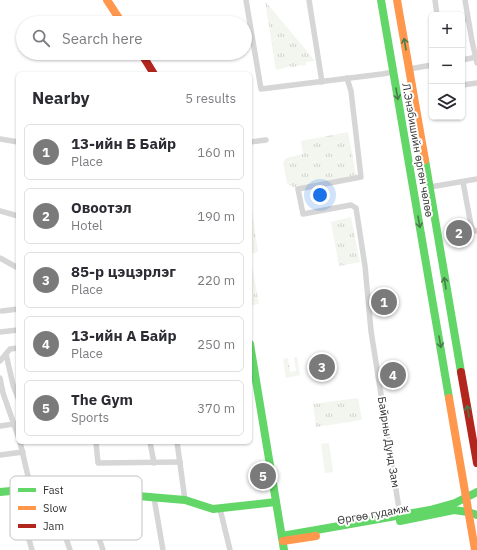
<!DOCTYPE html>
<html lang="en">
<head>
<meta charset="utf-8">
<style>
	:root { --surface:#fff; --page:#f7f7f7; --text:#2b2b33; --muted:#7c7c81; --line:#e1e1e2; --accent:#7a7a7a }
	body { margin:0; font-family:"IBM Plex Sans",sans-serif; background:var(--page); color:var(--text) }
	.controls { position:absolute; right:12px; top:12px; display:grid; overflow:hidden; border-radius:6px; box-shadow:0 1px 3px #0004 }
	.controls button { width:36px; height:36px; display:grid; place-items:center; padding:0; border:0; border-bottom:1px solid var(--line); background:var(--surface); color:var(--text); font:20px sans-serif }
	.you { position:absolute; left:320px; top:195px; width:14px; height:14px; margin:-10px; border:3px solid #fff; border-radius:50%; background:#1a73e8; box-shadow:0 0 0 6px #1a73e833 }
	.badge { display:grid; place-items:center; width:26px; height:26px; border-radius:50%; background:var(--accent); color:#fff; font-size:13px; font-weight:700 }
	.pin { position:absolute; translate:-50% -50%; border:2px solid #fff; box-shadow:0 1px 4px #0006 }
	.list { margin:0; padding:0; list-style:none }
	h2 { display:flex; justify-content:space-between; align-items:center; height:52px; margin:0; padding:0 16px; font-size:17px }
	h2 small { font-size:13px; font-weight:400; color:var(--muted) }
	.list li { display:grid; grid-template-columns:26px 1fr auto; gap:12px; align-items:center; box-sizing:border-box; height:56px; margin:0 8px 8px; padding:0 8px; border:1px solid var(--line); border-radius:6px }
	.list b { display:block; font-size:15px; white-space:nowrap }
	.list p { margin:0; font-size:13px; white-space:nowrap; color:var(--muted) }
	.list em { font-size:13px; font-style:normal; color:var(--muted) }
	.icon { flex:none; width:22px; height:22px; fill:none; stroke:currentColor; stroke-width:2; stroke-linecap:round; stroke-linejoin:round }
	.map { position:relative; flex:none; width:477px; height:550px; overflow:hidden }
	.search { position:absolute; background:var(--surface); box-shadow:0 1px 3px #0004; left:16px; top:16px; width:236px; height:44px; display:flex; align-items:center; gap:10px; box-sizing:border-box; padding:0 14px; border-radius:22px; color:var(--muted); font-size:15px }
	.panel { position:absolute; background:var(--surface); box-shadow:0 1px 3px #0004; left:16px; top:72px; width:236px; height:372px; border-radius:6px }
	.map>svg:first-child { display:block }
	.green { fill:#f2f6ee }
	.forest { fill:url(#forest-firs) }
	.park { fill:url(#park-tufts) }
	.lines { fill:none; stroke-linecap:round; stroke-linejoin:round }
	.street { stroke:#d6d6d6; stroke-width:5.5 }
	.fast { stroke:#63d668; stroke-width:8 }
	.slow { stroke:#ff974d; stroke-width:8 }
	.jam { stroke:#b3261e; stroke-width:8 }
	.oneway { stroke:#487c4a }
	.labels { text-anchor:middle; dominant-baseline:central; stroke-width:4; stroke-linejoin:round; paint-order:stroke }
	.street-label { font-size:11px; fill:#323232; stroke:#fff }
	.key { fill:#fff; stroke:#c2c2c2; stroke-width:1 }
	.key-label { font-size:11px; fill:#323232 }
</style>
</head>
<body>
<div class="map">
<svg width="477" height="550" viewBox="0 0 477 550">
	<defs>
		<pattern id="forest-firs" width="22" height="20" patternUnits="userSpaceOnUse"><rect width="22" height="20" fill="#f2f6ee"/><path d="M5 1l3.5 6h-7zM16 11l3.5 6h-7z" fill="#d0d3cd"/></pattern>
		<pattern id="park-tufts" width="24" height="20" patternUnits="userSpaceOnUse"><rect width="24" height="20" fill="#f2f6ee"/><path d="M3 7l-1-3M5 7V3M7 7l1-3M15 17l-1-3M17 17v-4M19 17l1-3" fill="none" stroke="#d0d3cd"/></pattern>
	</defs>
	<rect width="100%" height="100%" fill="#fff"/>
	<path class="green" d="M329,443l4,29 -8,1 -4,-29z"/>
	<path class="forest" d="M294,357h3l3,18 -14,3 -3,-19 5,-1 2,14 6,-1z"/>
	<g class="park">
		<path d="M265,1l50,60 -9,1v3l-15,2v-1l-15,4z"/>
		<path d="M348,132l8,43 -61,13 -8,-5 -4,-20 3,-5 17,-4 -2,-13z"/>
		<path d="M250,211h2l6,41 -8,2z"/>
		<path d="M351,217l9,45 -21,4 -8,-44z"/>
		<path d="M250,266h2l7,38 -9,2z"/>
		<path d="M358,398l4,22 -46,7 -3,-23z"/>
	</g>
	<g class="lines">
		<g class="street">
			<path d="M246,0l15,89 121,-15 11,-2"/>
			<path d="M309,0l13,82"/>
			<path d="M435,0l2,15"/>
			<path d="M465,0l7,41 5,22"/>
			<path d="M462,20l6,-1"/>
			<path d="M462,60l15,-3"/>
			<path d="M409,69l23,-4"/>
			<path d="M347,78l4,13 10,86 -63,12 5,25 48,-9 5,3 9,58 6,65 29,184"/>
			<path d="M462,85l15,-2"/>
			<path d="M0,139l18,3"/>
			<path d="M250,142l16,-2"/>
			<path d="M463,182l8,43 2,5 4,1"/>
			<path d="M430,187l47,-8"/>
			<path d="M0,211l18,5"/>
			<path d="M0,258l18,10"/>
			<path d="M2,311l16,-2"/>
			<path d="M0,332l18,-2"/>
			<path d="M6,354l7,31 5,13"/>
			<path d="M0,361l10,-12 8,-1"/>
			<path d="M0,378l3,15 15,43"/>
			<path d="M0,426l14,-2"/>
			<path d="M20,442l11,47"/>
			<path d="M96,442l2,21 82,-1"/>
			<path d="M150,442l4,21"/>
			<path d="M177,442l8,58"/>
			<path d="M0,455l23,-3"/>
			<path d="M15,491l17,59"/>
			<path d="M49,491l4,17 4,4 13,38"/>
			<path d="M91,492c0,21 5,39 12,58"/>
			<path d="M154,498l9,52"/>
			<path d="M220,509l10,41"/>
		</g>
		<g class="fast">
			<path d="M381,0l68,398"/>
			<path d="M425,160l36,212"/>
			<path d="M250,344l34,206"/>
			<path d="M0,492l31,-3 60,3 94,8 28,9 63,-7"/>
			<path d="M400,521l54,-11 14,2 9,3"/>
			<path d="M282,536l148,-26 25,-7 22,-11"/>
		</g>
		<g class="slow">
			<path d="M107,0l15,23"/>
			<path d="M397,0l28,160"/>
			<path d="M449,398l26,152"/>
			<path d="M283,541l33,-5"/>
		</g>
		<g class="jam">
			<path d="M141,53l13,21"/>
			<path d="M461,372l16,91"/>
		</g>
	</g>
	<defs><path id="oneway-shaft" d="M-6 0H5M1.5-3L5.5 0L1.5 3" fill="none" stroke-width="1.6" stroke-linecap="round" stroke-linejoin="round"/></defs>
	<g class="oneway">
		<use href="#oneway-shaft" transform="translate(405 44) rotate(-100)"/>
		<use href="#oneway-shaft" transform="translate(397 94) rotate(80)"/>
		<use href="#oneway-shaft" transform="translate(419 222) rotate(80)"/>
		<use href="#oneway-shaft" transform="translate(445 283) rotate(-99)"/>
		<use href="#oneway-shaft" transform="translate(440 342) rotate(80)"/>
		<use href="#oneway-shaft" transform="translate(468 411) rotate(-100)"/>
	</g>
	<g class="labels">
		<g class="street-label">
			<text transform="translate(418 150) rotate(80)">Л.Энэбишийн өргөн чөлөө</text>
			<text transform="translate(389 442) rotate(81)">Байрны Дунд Зам</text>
			<text transform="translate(373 514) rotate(-10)">Өргөө гудамж</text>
		</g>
	</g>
	<rect x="10" y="476" width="132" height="64" rx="6" class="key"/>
	<rect x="18" y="488" width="18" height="4" fill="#63d668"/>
	<rect x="18" y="506" width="18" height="4" fill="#ff974d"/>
	<rect x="18" y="524" width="18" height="4" fill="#b3261e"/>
	<g class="key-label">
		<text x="43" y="494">Fast</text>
		<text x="43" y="512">Slow</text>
		<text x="43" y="530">Jam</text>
	</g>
</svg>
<div class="controls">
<button>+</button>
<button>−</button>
<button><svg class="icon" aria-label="layers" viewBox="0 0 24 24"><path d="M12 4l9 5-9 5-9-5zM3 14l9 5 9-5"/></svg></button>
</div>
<div class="you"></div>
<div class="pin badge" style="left:384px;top:302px">1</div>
<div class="pin badge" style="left:459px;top:233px">2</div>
<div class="pin badge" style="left:322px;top:367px">3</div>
<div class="pin badge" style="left:393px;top:375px">4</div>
<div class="pin badge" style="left:263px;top:476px">5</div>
<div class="search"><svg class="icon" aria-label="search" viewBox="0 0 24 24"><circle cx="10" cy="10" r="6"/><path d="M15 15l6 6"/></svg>Search here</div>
<section class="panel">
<h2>Nearby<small>5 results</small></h2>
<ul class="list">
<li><span class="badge">1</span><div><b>13-ийн Б Байр</b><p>Place</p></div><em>160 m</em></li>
<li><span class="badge">2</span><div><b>Овоотэл</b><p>Hotel</p></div><em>190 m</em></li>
<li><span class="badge">3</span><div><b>85-р цэцэрлэг</b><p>Place</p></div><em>220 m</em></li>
<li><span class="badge">4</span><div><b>13-ийн А Байр</b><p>Place</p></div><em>250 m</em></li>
<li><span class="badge">5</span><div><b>The Gym</b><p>Sports</p></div><em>370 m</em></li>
</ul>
</section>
</div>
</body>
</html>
